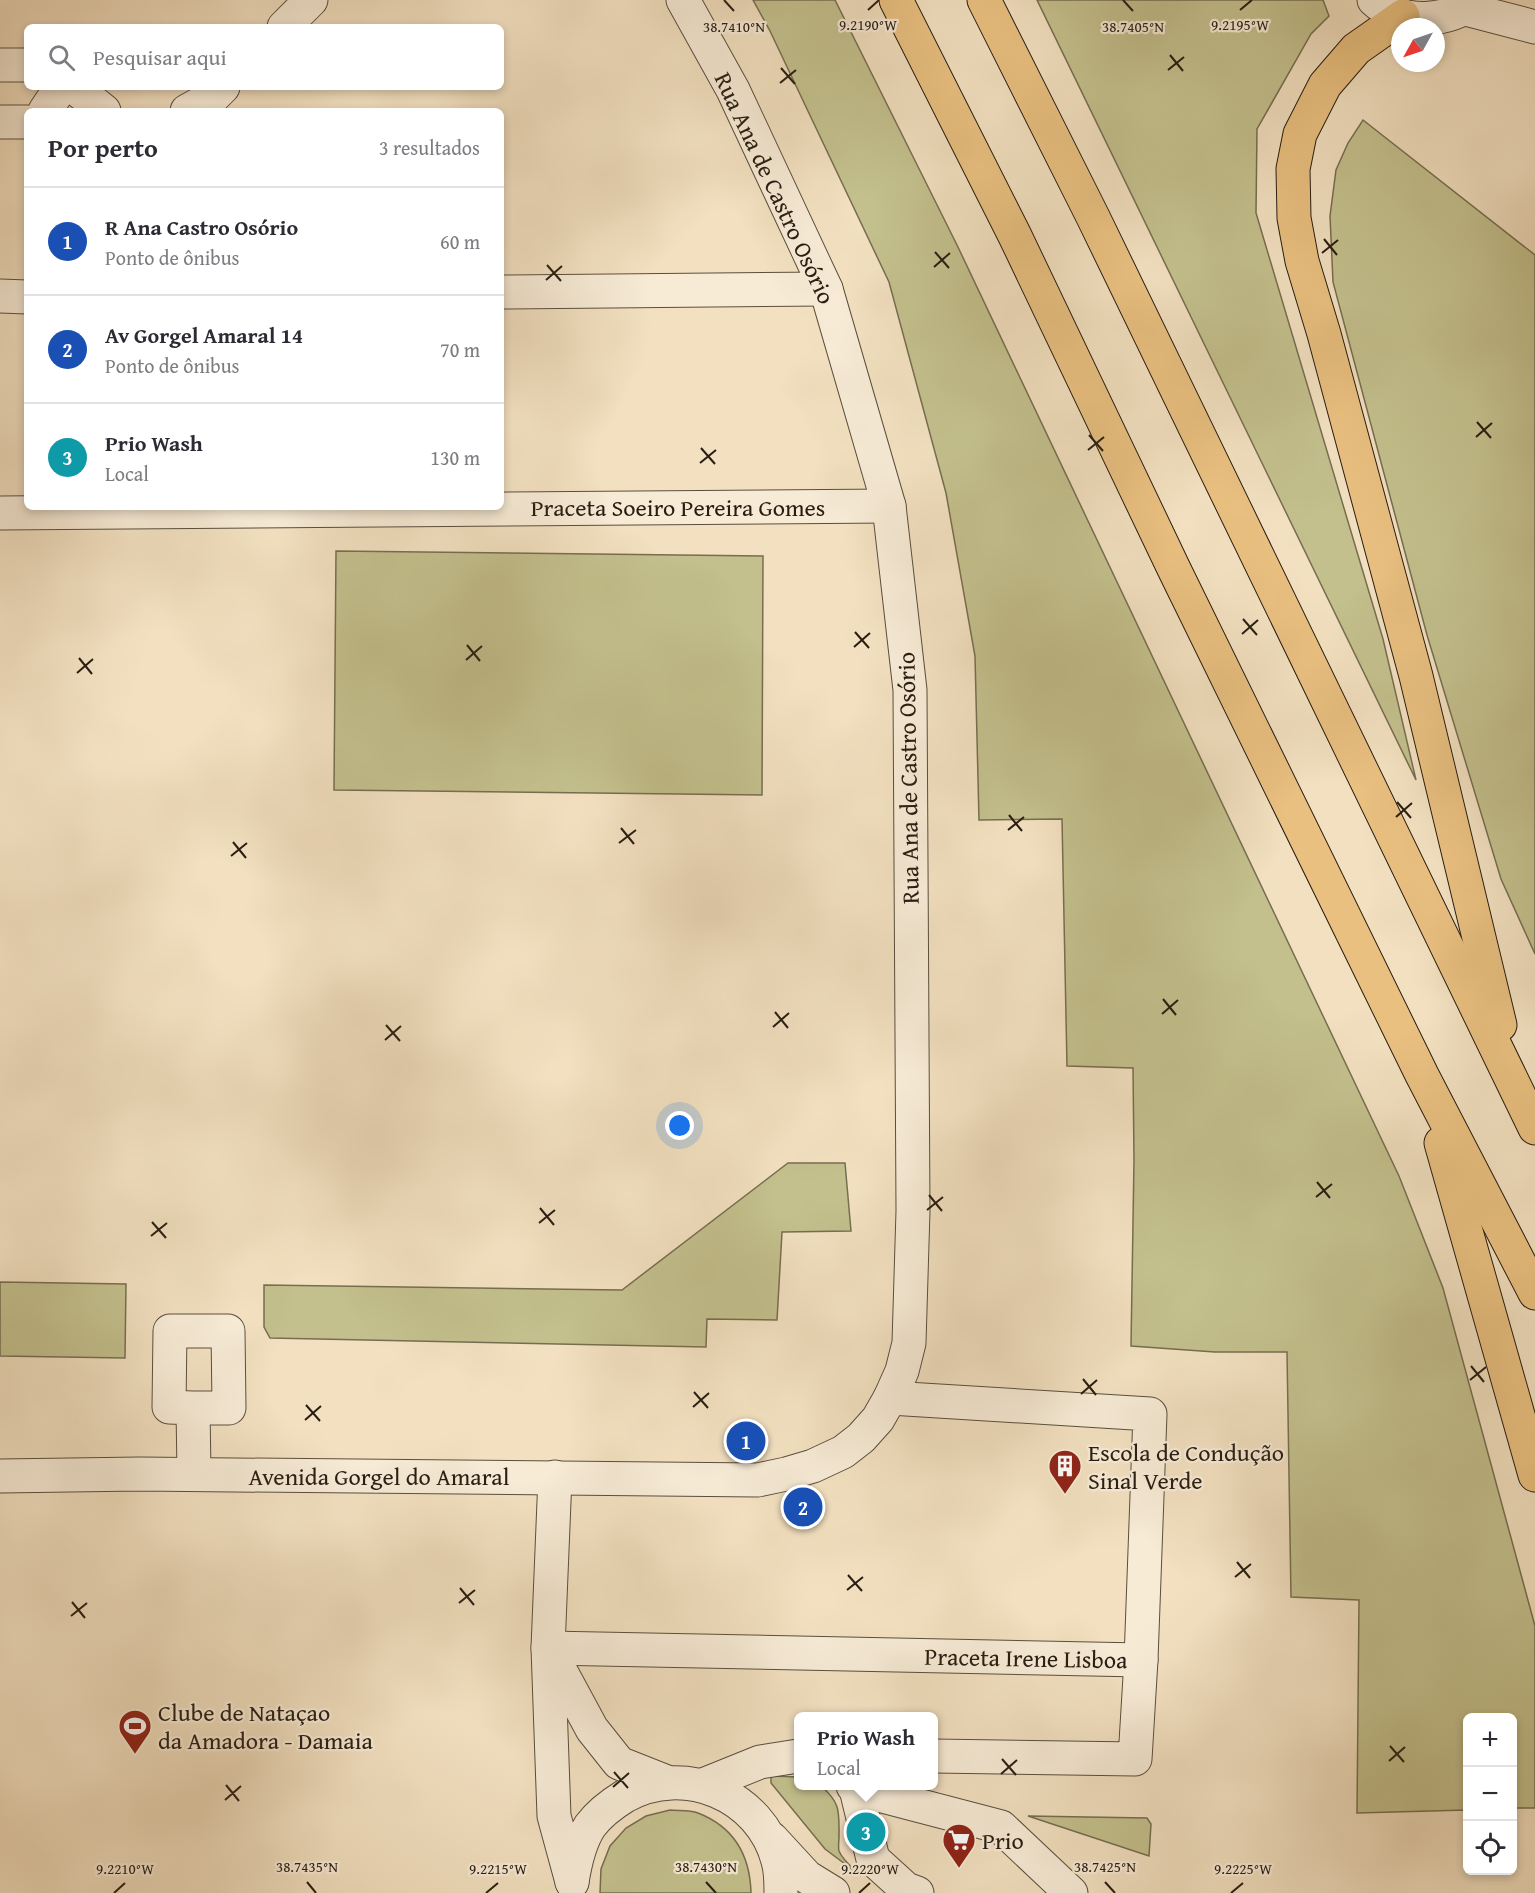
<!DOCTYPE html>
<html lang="pt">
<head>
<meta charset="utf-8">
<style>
	:root { --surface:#fff; --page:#f7f7f7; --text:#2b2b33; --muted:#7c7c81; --line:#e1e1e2; --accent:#d93025 }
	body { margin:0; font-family:"Gentium Book Plus",serif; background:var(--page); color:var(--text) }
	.controls { position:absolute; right:18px; bottom:18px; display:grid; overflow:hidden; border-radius:9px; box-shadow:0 3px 9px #0003 }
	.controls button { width:54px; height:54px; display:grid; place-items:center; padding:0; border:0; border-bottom:2px solid var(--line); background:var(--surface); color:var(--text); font:30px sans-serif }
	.compass { position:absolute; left:1391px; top:18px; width:54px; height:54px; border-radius:50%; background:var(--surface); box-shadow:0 3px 9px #0003; rotate:230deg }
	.you { position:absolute; left:680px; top:1126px; width:21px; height:21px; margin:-15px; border:4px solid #fff; border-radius:50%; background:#1a73e8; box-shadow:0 0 0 9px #1a73e833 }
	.badge { display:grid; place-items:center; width:39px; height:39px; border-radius:50%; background:var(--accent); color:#fff; font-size:20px; font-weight:700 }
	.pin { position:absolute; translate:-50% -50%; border:3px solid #fff; box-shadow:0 2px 6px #0006 }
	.popup { position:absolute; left:794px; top:1712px; width:144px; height:78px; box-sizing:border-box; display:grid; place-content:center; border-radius:9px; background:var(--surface); filter:drop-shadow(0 2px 4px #0005); font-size:20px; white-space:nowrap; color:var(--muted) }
	.popup b { font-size:22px; color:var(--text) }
	.popup::after { content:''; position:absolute; left:50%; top:100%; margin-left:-12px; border:12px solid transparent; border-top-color:var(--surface) }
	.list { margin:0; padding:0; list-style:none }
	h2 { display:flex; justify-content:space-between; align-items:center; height:78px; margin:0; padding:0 24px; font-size:26px }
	h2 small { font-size:20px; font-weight:400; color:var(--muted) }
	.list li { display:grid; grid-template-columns:39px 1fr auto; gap:18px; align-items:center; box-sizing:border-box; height:108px; padding:0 24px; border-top:2px solid var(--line) }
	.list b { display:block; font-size:22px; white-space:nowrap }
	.list p { margin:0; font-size:20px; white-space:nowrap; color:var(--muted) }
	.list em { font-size:20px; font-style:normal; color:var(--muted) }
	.icon { flex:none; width:33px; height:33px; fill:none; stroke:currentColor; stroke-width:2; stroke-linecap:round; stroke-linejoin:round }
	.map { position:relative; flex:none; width:1535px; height:1893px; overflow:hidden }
	.search { position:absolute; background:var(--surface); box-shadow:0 3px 9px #0003; left:24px; top:24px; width:480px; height:66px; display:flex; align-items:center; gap:15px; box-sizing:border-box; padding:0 21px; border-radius:9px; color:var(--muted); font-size:22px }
	.panel { position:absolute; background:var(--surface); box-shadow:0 3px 9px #0003; left:24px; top:108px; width:480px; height:402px; border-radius:9px }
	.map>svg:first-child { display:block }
	.green { fill:#c3c08d; stroke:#766e50; stroke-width:1.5 }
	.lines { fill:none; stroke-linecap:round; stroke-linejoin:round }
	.minor-casing { stroke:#5a4e3e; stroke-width:35 }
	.highway-casing { stroke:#281d12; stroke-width:35 }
	.minor { stroke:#f7ebd6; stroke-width:33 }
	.highway { stroke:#e9c080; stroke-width:33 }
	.ticks { fill:none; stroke:#281d12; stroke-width:2 }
	.labels { text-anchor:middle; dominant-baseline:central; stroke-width:4.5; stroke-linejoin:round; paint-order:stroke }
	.street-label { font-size:24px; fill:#281d12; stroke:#f7ebd6 }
	.poi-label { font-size:24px; fill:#281d12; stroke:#f7ebd6; text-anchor:start }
	.ticks-label { font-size:15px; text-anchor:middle; fill:#281d12; stroke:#f7ebd6; stroke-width:4.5; stroke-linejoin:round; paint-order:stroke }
</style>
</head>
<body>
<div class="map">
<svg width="1535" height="1893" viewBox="0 0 1535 1893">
	<rect width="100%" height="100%" fill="#f2e0c0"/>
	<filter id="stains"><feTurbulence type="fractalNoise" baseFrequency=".00333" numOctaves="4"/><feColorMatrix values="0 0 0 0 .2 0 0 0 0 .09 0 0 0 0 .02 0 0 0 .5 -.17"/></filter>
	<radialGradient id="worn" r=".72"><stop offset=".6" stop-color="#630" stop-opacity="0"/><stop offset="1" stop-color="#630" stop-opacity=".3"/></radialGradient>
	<g class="green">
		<path d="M753,0h82l122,245 442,931 44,112 92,338v182h-22l-1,-90h-44l-1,92 -110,3 2,-213 -68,-3 -4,-245h-72l-84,-6 3,-186 -1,-92 -66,-2 -5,-247 -83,1 -4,-164 -29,-163 -57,-211 -119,-251z"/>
		<path d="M1037,0h286l6,16 -18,18 -54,95 -1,84 127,426 33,141z"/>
		<path d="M1363,120l172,135v699l-34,-75 -74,-244 -94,-353 -3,-66 6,-46 12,-27z"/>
		<path d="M336,551l427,5 -1,239 -428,-5z"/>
		<path d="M788,1163h57l6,68 -69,1 -5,88 -70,-1 -1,28 -436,-9 -6,-11v-42l358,5z"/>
		<path d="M0,1282l126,2 -1,74 -125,-2z"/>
		<path d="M771,1776l27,1v9h23c20,17 18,26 18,51 0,4 -1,10 0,14 4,10 15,18 22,25l-36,-27 -54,-66z"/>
		<path d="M670,1810c9,1 20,0 28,3 36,14 52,42 53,80h-151l1,-24 9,-23 16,-18 20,-12z"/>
		<path d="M1028,1816l119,2 4,6 -2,32z"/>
	</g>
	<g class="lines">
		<g class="minor-casing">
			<g id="minor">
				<path d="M1374,0c29,27 74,22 103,0"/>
				<path d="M1466,9l69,18"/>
				<path d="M284,27l27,-27"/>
				<path d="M0,65h27"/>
				<path d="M74,87l30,24"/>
				<path d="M45,111l16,-24"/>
				<path d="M187,111l27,-15 9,-9"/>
				<path d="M0,122h27"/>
				<path d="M501,292l325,-3"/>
				<path d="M0,296l27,1"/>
				<path d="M0,513l889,-7"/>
				<path d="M193,1408l-24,-1 1,-76h58l1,77h-36l1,66"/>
				<path d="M0,1476l140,-2 618,6 28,-6 27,-8 30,-14 18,-14 17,-19 12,-21 12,-27 7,-28 4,-132 -3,-521 -21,-184 -63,-217 -93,-199 -50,-90"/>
				<path d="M555,1477l-7,171 6,168 18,66"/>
				<path d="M548,1648l593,12 9,-246 -260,-16"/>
				<path d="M552,1655l40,74 27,34 48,19"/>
				<path d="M934,1756l201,3 6,-99"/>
				<path d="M703,1785l57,-23 38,-6"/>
				<path d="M853,1786l3,3 145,38 70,66"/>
				<path d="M856,1789l17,70 33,30 11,4"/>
				<path d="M772,1839l35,38 26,16"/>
				<path d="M572,1882c3,-19 7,-39 18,-56 9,-12 22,-22 35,-30 59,-33 136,-1 153,65 3,10 3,22 3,32"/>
			</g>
		</g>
		<g class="highway-casing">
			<g id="highway">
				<path d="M896,0l119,236 159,333 248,506 113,218"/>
				<path d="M984,0l109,217 442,911"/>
				<path d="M1403,16l-47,33 -31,36 -25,49 -7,35 1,49 8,43 22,73 92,342 84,349"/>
				<path d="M1441,1143l94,332"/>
			</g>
		</g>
		<use href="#minor" class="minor"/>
		<use href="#highway" class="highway"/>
	</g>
	<path class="ticks" d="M724,0l10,11M1123,0l10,11M868,10l11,-10M1240,10l12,-10M1170,55l13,16M781,68l14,16M1168,70l16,-13M780,83l16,-13M1324,239l13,16M935,252l14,16M1322,253l16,-13M547,265l14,16M934,267l16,-14M546,280l16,-14M1477,422l14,16M1089,435l14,16M1476,437l16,-14M701,448l14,16M1088,450l16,-13M700,463l16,-13M1243,619l14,16M855,632l14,16M1242,634l16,-14M467,645l13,16M854,647l16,-14M79,658l13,16M466,660l16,-14M77,673l16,-14M1397,802l14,16M1009,815l13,16M1396,817l16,-14M621,828l13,16M1008,830l16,-13M233,842l13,16M619,843l17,-13M231,856l16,-13M1163,999l13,16M775,1012l13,16M1162,1014l16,-14M386,1025l14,16M773,1027l16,-14M385,1040l16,-14M1317,1182l13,16M929,1195l13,16M1316,1197l16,-13M540,1208l14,17M927,1210l16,-13M152,1222l14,16M539,1223l16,-13M151,1236l16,-13M1471,1366l13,16M1083,1379l13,16M1470,1380l16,-13M694,1392l14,16M1081,1394l16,-14M306,1405l14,16M693,1407l16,-14M305,1420l16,-14M1237,1562l13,16M848,1575l14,16M1235,1577l16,-13M460,1588l14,17M847,1590l16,-13M72,1602l13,16M459,1603l16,-13M71,1616l16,-13M1390,1746l14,16M1002,1759l14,16M1389,1761l16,-14M614,1772l14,16M1001,1774l16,-14M226,1785l13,16M613,1787l16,-14M225,1800l16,-14M307,1882l9,11M706,1882l10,11M1105,1882l10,11M114,1893l11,-10M486,1893l12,-10M859,1893l11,-10M1231,1893l12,-10"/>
	<defs>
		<g id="building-pin" transform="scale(1.725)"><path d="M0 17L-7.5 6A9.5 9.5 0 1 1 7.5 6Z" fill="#8f2418" stroke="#f7ebd6"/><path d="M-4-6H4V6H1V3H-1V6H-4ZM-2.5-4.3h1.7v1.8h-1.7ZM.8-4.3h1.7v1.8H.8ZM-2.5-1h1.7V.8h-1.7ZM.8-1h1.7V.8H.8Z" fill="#fff"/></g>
		<g id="stadium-pin" transform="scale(1.725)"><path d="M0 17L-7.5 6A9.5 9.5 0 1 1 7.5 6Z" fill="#8f2418" stroke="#f7ebd6"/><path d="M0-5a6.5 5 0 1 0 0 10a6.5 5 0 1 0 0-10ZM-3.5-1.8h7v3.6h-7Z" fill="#fff"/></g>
		<g id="supermarket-pin" transform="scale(1.725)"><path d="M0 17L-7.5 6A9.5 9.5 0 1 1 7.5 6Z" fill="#8f2418" stroke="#f7ebd6"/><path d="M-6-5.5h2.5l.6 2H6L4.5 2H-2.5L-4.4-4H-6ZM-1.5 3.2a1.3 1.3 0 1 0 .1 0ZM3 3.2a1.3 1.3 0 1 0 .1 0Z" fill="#fff"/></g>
	</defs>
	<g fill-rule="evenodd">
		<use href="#building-pin" x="1065" y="1466"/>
		<use href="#stadium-pin" x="135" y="1726"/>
		<use href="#supermarket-pin" x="959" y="1840"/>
	</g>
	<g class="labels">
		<g class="street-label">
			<text transform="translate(775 188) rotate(65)">Rua Ana de Castro Osório</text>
			<text x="678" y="507">Praceta Soeiro Pereira Gomes</text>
			<text transform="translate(908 778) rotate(-91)">Rua Ana de Castro Osório</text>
			<text x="379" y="1476">Avenida Gorgel do Amaral</text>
			<text transform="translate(1026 1658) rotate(1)">Praceta Irene Lisboa</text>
		</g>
		<g class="poi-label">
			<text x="1088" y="1452">Escola de Condução<tspan x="1088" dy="28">Sinal Verde</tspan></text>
			<text x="158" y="1712">Clube de Nataçao<tspan x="158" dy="28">da Amadora - Damaia</tspan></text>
			<text x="982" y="1840">Prio</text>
		</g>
	</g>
	<g class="ticks-label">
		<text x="1240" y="30">9.2195°W</text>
		<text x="868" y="30">9.2190°W</text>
		<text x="734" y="32">38.7410°N</text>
		<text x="1133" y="32">38.7405°N</text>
		<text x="307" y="1872">38.7435°N</text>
		<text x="706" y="1872">38.7430°N</text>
		<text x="1105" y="1872">38.7425°N</text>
		<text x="125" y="1874">9.2210°W</text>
		<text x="498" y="1874">9.2215°W</text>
		<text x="870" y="1874">9.2220°W</text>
		<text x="1243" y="1874">9.2225°W</text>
	</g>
	<rect width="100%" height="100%" filter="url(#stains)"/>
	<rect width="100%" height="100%" fill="url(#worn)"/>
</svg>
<div class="controls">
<button>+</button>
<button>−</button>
<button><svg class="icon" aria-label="locate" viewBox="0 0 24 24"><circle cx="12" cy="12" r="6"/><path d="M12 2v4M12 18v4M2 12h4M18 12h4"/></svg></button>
</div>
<svg class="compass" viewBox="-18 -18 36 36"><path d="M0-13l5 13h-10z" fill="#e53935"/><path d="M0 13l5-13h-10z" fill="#7c7c81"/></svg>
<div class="you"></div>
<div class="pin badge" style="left:746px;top:1441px;background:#1a4fb4">1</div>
<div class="pin badge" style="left:803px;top:1507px;background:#1a4fb4">2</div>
<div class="pin badge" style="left:866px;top:1832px;background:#0f9aa8">3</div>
<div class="popup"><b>Prio Wash</b>Local</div>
<div class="search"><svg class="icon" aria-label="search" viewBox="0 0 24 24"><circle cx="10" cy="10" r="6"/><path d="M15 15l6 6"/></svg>Pesquisar aqui</div>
<section class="panel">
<h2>Por perto<small>3 resultados</small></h2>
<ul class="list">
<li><span class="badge" style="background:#1a4fb4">1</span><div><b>R Ana Castro Osório</b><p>Ponto de ônibus</p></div><em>60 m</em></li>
<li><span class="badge" style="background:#1a4fb4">2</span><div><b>Av Gorgel Amaral 14</b><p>Ponto de ônibus</p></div><em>70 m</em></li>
<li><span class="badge" style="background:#0f9aa8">3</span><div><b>Prio Wash</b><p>Local</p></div><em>130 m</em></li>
</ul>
</section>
</div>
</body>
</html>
